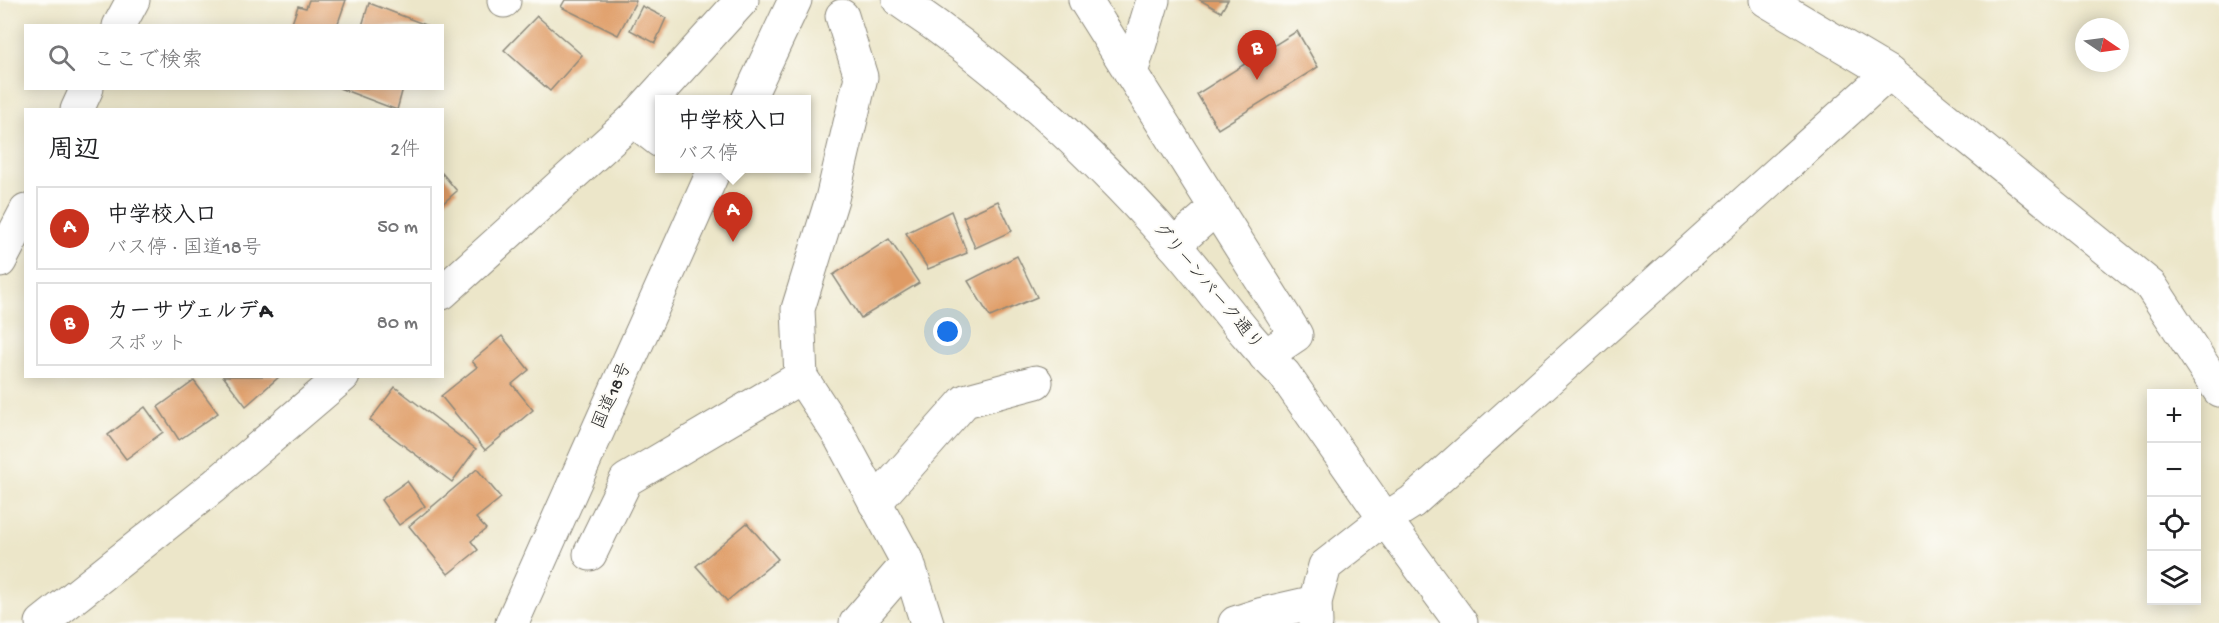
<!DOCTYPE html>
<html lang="ja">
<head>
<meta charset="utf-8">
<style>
	:root { --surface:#fff; --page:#f2f2f2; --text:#202124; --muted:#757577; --line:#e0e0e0; --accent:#c8321e }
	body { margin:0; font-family:"Gochi Hand","Klee One",sans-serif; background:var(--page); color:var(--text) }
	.controls { position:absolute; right:18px; bottom:18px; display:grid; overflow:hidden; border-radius:0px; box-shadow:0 3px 15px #0003 }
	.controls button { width:54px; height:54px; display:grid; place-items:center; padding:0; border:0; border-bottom:2px solid var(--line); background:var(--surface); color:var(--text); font:30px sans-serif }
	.compass { position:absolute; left:2075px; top:18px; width:54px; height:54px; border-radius:50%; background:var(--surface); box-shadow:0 3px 15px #0003; rotate:103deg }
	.you { position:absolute; left:948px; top:332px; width:21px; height:21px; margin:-15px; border:4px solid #fff; border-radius:50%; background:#1a73e8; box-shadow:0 0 0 9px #1a73e833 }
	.badge { display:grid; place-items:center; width:39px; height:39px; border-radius:50%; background:var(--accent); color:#fff; font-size:20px; font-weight:700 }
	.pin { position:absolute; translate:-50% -50px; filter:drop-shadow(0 2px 3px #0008) }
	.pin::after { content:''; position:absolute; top:32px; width:21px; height:18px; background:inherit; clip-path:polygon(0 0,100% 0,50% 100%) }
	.popup { position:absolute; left:655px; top:95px; width:156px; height:78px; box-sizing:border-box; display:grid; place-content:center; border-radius:0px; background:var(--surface); filter:drop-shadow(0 2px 4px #0005); font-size:20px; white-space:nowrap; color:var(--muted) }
	.popup b { font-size:22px; color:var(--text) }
	.popup::after { content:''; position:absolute; left:50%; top:100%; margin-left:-12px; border:12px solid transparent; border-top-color:var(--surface) }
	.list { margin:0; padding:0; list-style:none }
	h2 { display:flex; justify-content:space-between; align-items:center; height:78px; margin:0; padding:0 24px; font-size:26px }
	h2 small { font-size:20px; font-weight:400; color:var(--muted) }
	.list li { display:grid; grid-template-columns:39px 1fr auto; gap:18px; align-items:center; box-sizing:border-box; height:84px; margin:0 12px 12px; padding:0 12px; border:2px solid var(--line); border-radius:0px }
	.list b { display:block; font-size:22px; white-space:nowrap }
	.list p { margin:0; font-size:20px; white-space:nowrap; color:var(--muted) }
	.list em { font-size:20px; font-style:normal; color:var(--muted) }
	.icon { flex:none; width:33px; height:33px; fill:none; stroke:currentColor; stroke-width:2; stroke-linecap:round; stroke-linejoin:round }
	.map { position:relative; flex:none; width:2219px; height:623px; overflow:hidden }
	.search { position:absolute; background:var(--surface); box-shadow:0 3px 15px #0003; left:24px; top:24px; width:420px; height:66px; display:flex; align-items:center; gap:15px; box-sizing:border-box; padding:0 21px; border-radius:0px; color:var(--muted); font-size:22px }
	.panel { position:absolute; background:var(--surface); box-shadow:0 3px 15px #0003; left:24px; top:108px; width:420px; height:270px; border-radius:0px }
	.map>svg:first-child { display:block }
	.building { fill:#df9b65 }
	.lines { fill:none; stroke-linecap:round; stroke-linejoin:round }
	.minor-casing { stroke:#8c887a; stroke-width:35 }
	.major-casing { stroke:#8c887a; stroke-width:35 }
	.highway-casing { stroke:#8c887a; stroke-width:35 }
	.minor { stroke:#fff; stroke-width:33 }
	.major { stroke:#fff; stroke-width:33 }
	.highway { stroke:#fff; stroke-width:33 }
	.labels { text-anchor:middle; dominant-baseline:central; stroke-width:4.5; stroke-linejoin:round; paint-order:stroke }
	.street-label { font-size:18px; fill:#2b2b2b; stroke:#fdfcf7 }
</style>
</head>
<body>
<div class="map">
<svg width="2219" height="623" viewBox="0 0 2219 623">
	<rect width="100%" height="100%" fill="#fdfcf7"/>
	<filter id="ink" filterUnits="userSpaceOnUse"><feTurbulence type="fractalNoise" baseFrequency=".0167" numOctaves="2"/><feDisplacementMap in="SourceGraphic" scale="12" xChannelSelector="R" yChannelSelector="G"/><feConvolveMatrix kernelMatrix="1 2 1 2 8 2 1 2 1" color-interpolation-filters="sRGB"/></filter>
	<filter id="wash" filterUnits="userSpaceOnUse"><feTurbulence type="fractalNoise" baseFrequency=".008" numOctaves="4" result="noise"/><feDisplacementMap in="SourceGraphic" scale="24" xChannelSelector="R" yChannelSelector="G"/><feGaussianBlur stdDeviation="1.35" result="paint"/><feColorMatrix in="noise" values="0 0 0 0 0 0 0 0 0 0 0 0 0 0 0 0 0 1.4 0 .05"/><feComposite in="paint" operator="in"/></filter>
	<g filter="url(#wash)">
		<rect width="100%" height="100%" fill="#ece6c9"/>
		<g id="blocks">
			<g class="building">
				<path d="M309,0h37l-9,26h-46l7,-20 8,2z"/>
				<path d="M565,0h69l2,1 -18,34 -57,-28z"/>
				<path d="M1200,0h28l-7,12z"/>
				<path d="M369,3l57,22v1h-64z"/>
				<path d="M642,6l24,12 -11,25 -25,-13z"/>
				<path d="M537,16l45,39 -32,36 -46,-41z"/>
				<path d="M1297,31l21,36 -100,62 -21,-35z"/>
				<path d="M339,88h64l-6,22z"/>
				<path d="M442,173l15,18 -15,13z"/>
				<path d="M998,201l14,30 -37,17 -12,-31z"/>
				<path d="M951,211l16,42 -39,16 -22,-36z"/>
				<path d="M889,239l30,44 -58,35 -28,-43z"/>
				<path d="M1017,256l20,41 -47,20 -22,-36z"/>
				<path d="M502,336l27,34 -17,14 21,26 -48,40 -44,-54 36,-29 -5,-6z"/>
				<path d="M223,376h57l-34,30z"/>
				<path d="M194,381l24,32 -39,27 -21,-33z"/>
				<path d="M395,387l81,62 -24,33 -82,-62z"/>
				<path d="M145,407l18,25 -37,27 -18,-24z"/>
				<path d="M477,469l24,29 -25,20 10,11 -15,12 7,9 -30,24 -39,-48z"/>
				<path d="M407,481l18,25 -26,19 -18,-25z"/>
				<path d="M747,523l31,36 -51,42 -31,-35z"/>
			</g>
		</g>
	</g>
	<g filter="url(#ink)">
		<use href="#blocks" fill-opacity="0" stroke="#8c887a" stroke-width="1.5"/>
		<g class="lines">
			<g class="minor-casing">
				<g id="minor">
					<path d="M1085,0l211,335 -31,21"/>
					<path d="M1766,0l123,73 262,213 68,104"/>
					<path d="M504,1v-1"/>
					<path d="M842,16l19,61 -29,122 -34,110 3,68 38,58 69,128 19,60"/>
					<path d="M119,26l14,-26"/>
					<path d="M1131,73l22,-73"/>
					<path d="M77,110l10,-22"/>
					<path d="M633,120l27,21"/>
					<path d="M1174,245l41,-36"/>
					<path d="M0,261l26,-50"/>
					<path d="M442,293l191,-173 109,-120"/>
					<path d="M875,503l90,-102 71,-19"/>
					<path d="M590,554l36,-74 175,-103"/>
					<path d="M42,623l172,-137 129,-110"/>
					<path d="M856,623l52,-60"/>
					<path d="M1235,623l28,-9 52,-12"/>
					<path d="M1316,623l-1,-21 10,-36 60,-47 27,-17 477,-429"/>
				</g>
			</g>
			<g class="major-casing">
				<path id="major" d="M899,0c103,69 194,153 276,246 37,42 68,90 109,128l101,145 76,104"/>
			</g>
			<g class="highway-casing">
				<g id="highway">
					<path d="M748,100l47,-100"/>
					<path d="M512,623l203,-455"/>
				</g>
			</g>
			<use href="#minor" class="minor"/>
			<use href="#major" class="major"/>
			<use href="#highway" class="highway"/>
		</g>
	</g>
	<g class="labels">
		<g class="street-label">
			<text transform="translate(1207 287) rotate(50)">グリーンパーク通り</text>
			<text transform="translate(613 396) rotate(-66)">国道18号</text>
		</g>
	</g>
</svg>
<div class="controls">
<button>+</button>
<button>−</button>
<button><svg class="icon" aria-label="locate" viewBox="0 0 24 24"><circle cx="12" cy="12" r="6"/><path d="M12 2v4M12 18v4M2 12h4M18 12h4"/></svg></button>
<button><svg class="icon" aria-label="layers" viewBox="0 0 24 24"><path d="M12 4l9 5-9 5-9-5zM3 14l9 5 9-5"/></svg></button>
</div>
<svg class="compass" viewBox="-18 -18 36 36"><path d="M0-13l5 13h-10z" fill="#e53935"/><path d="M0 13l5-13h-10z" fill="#757577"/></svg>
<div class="you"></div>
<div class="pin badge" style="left:733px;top:242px">A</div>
<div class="popup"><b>中学校入口</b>バス停</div>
<div class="pin badge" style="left:1257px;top:80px">B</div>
<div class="search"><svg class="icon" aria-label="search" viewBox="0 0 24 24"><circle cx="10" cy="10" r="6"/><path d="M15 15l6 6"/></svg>ここで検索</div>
<section class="panel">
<h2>周辺<small>2件</small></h2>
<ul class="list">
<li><span class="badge">A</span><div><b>中学校入口</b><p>バス停 · 国道18号</p></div><em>50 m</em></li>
<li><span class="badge">B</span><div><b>カーサヴェルデA</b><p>スポット</p></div><em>80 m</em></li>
</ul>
</section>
</div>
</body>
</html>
